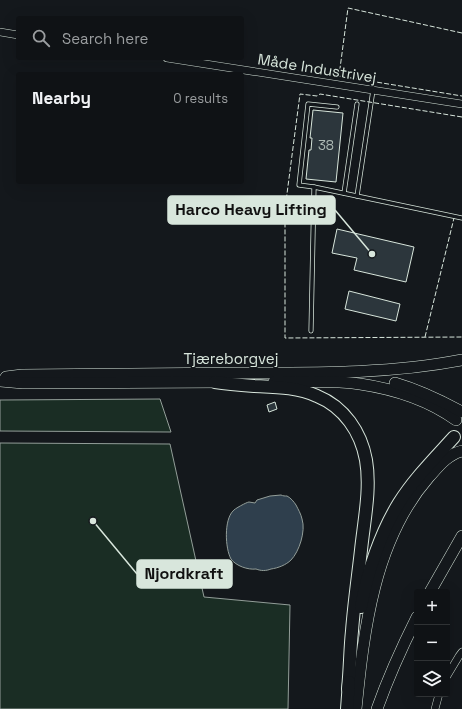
<!DOCTYPE html>
<html lang="en">
<head>
<meta charset="utf-8">
<style>
	:root { --surface:#0f1215; --page:#1d2022; --text:#f1f3f6; --muted:#9b9ea0; --line:#2f3234 }
	body { margin:0; font-family:"Space Grotesk",sans-serif; background:var(--page); color:var(--text) }
	.controls { position:absolute; right:12px; bottom:12px; display:grid; overflow:hidden; border-radius:4px; box-shadow:0 4px 16px #0002 }
	.controls button { width:36px; height:36px; display:grid; place-items:center; padding:0; border:0; border-bottom:1px solid var(--line); background:var(--surface); color:var(--text); font:20px sans-serif }
	.list { margin:0; padding:0; list-style:none }
	h2 { display:flex; justify-content:space-between; align-items:center; height:52px; margin:0; padding:0 16px; font-size:17px }
	h2 small { font-size:13px; font-weight:400; color:var(--muted) }
	.icon { flex:none; width:22px; height:22px; fill:none; stroke:currentColor; stroke-width:2; stroke-linecap:round; stroke-linejoin:round }
	.map { position:relative; flex:none; width:462px; height:709px; overflow:hidden }
	.search { position:absolute; background:var(--surface); box-shadow:0 4px 16px #0002; left:16px; top:16px; width:228px; height:44px; display:flex; align-items:center; gap:10px; box-sizing:border-box; padding:0 14px; border-radius:4px; color:var(--muted); font-size:15px }
	.panel { position:absolute; background:var(--surface); box-shadow:0 4px 16px #0002; left:16px; top:72px; width:228px; height:112px; border-radius:4px }
	.map>svg:first-child { display:block }
	.green { fill:#1a2d24; stroke:#939e99 }
	.water { fill:#2f3f4d; stroke:#939e99 }
	.building { fill:#2c363c; stroke:#d8e6dc }
	.lines { fill:none; stroke-linecap:round; stroke-linejoin:round }
	.service-casing { stroke:#d8e6dc; stroke-width:5 }
	.minor-casing { stroke:#d8e6dc; stroke-width:8 }
	.trunk-casing { stroke:#d8e6dc; stroke-width:12 }
	.motorway-casing { stroke:#d8e6dc; stroke-width:14 }
	.service { stroke:#14181c; stroke-width:3.5 }
	.minor { stroke:#14181c; stroke-width:7 }
	.trunk { stroke:#14181c; stroke-width:11 }
	.motorway { stroke:#14181c; stroke-width:12 }
	.fence { stroke:#d8e6dc; stroke-width:1; stroke-dasharray:5 2; stroke-linecap:butt }
	.labels { text-anchor:middle; dominant-baseline:central; stroke-width:3; stroke-linejoin:round; paint-order:stroke }
	.number-label { font-size:13px; fill:#adbab4 }
	.street-label { font-size:15px; fill:#d8e6dc; stroke:#14181c }
	.leader { fill:none; stroke:#d8e6dc; stroke-width:1.5 }
	.callout-dot { fill:#d8e6dc; stroke:#14181c; stroke-width:1.5 }
	.callout { fill:#d8e6dc; stroke:#d8e6dc; stroke-width:1.5 }
	.callout-label { font-size:16px; text-anchor:middle; font-weight:bold; fill:#111 }
</style>
</head>
<body>
<div class="map">
<svg width="462" height="709" viewBox="0 0 462 709">
	<rect width="100%" height="100%" fill="#14181c"/>
	<g class="green">
		<path d="M160,399l11,33 -171,-1v-31z"/>
		<path d="M0,443l170,1 34,153 86,8 -2,104h-288z"/>
	</g>
	<path class="water" d="M281,495c2,1 4,1 6,1 4,2 7,6 9,9 2,4 5,9 6,14 4,12 -3,33 -11,41 -5,5 -13,8 -20,9 -5,2 -10,2 -15,0 -8,1 -20,-3 -25,-10 -6,-11 -7,-39 2,-48 1,-2 14,-9 16,-9 2,0 4,1 6,1l2,-3 13,-4z"/>
	<g class="building">
		<path d="M313,110l30,3 -7,69 -30,-3 3,-29h2l1,-12h-2z"/>
		<path d="M337,229l77,18 -8,35 -52,-12 3,-12 -25,-5z"/>
		<path d="M349,291l51,13 -4,17 -51,-12z"/>
		<path d="M275,402l2,7 -8,3 -2,-7z"/>
	</g>
	<g class="lines">
		<g class="service-casing">
			<g id="service">
				<path d="M314,187l-15,-2 9,-81 29,3"/>
				<path d="M344,193l13,-89"/>
				<path d="M357,196l16,-106"/>
				<path d="M311,331l3,-144 148,31"/>
			</g>
		</g>
		<g class="minor-casing">
			<g id="minor">
				<path d="M0,32l18,3"/>
				<path d="M167,58l295,46"/>
				<path d="M447,676l12,-20 3,-4"/>
				<path d="M435,709l4,-15"/>
			</g>
		</g>
		<g class="trunk-casing">
			<g id="trunk">
				<path d="M6,377l16,-2c73,-1 146,-2 219,-2 74,0 149,1 221,-13"/>
				<path d="M0,381l23,2 200,-1"/>
				<path d="M274,382c28,0 58,-2 86,2 34,5 67,15 96,36"/>
				<path d="M395,383c24,7 45,17 67,29"/>
				<path d="M430,592l32,-56"/>
				<path d="M356,709c8,-80 18,-169 73,-232 9,-10 19,-23 33,-26"/>
				<path d="M377,709c11,-31 25,-62 40,-92"/>
			</g>
		</g>
		<g class="motorway-casing">
			<g id="motorway">
				<path d="M215,382c13,2 26,3 39,4 22,1 43,1 63,10 27,11 44,36 49,64 5,29 -2,61 -5,90 -3,27 -7,54 -9,81 -2,19 -2,39 -4,58"/>
				<path d="M361,607c6,-34 20,-75 38,-104 15,-24 36,-45 55,-66"/>
				<path d="M347,709l2,-27"/>
			</g>
		</g>
		<use href="#service" class="service"/>
		<use href="#minor" class="minor"/>
		<use href="#trunk" class="trunk"/>
		<use href="#motorway" class="motorway"/>
		<g class="fence">
			<path d="M462,33l-114,-25 -9,68 123,20"/>
			<path d="M462,117l-142,-23 -3,2 -17,-2 -15,115v129l177,-1"/>
			<path d="M425,337l29,-119"/>
		</g>
	</g>
	<g class="labels">
		<g class="number-label">
			<text x="326" y="145">38</text>
		</g>
		<g class="street-label">
			<text transform="translate(317 68) rotate(9)">Måde Industrivej</text>
			<text x="231" y="358">Tjæreborgvej</text>
		</g>
	</g>
	<path class="leader" d="M372 254L335 210M93 521L137 574"/>
	<g class="callout-dot">
		<circle cx="372" cy="254" r="4"/>
		<circle cx="93" cy="521" r="4"/>
	</g>
	<g class="callout">
		<rect x="168" y="196" width="167" height="28" rx="4"/>
		<rect x="137" y="560" width="95" height="28" rx="4"/>
	</g>
	<g class="callout-label">
		<text x="251" y="215">Harco Heavy Lifting</text>
		<text x="184" y="579">Njordkraft</text>
	</g>
</svg>
<div class="controls">
<button>+</button>
<button>−</button>
<button><svg class="icon" aria-label="layers" viewBox="0 0 24 24"><path d="M12 4l9 5-9 5-9-5zM3 14l9 5 9-5"/></svg></button>
</div>
<div class="search"><svg class="icon" aria-label="search" viewBox="0 0 24 24"><circle cx="10" cy="10" r="6"/><path d="M15 15l6 6"/></svg>Search here</div>
<section class="panel">
<h2>Nearby<small>0 results</small></h2>
<ul class="list">
</ul>
</section>
</div>
</body>
</html>
